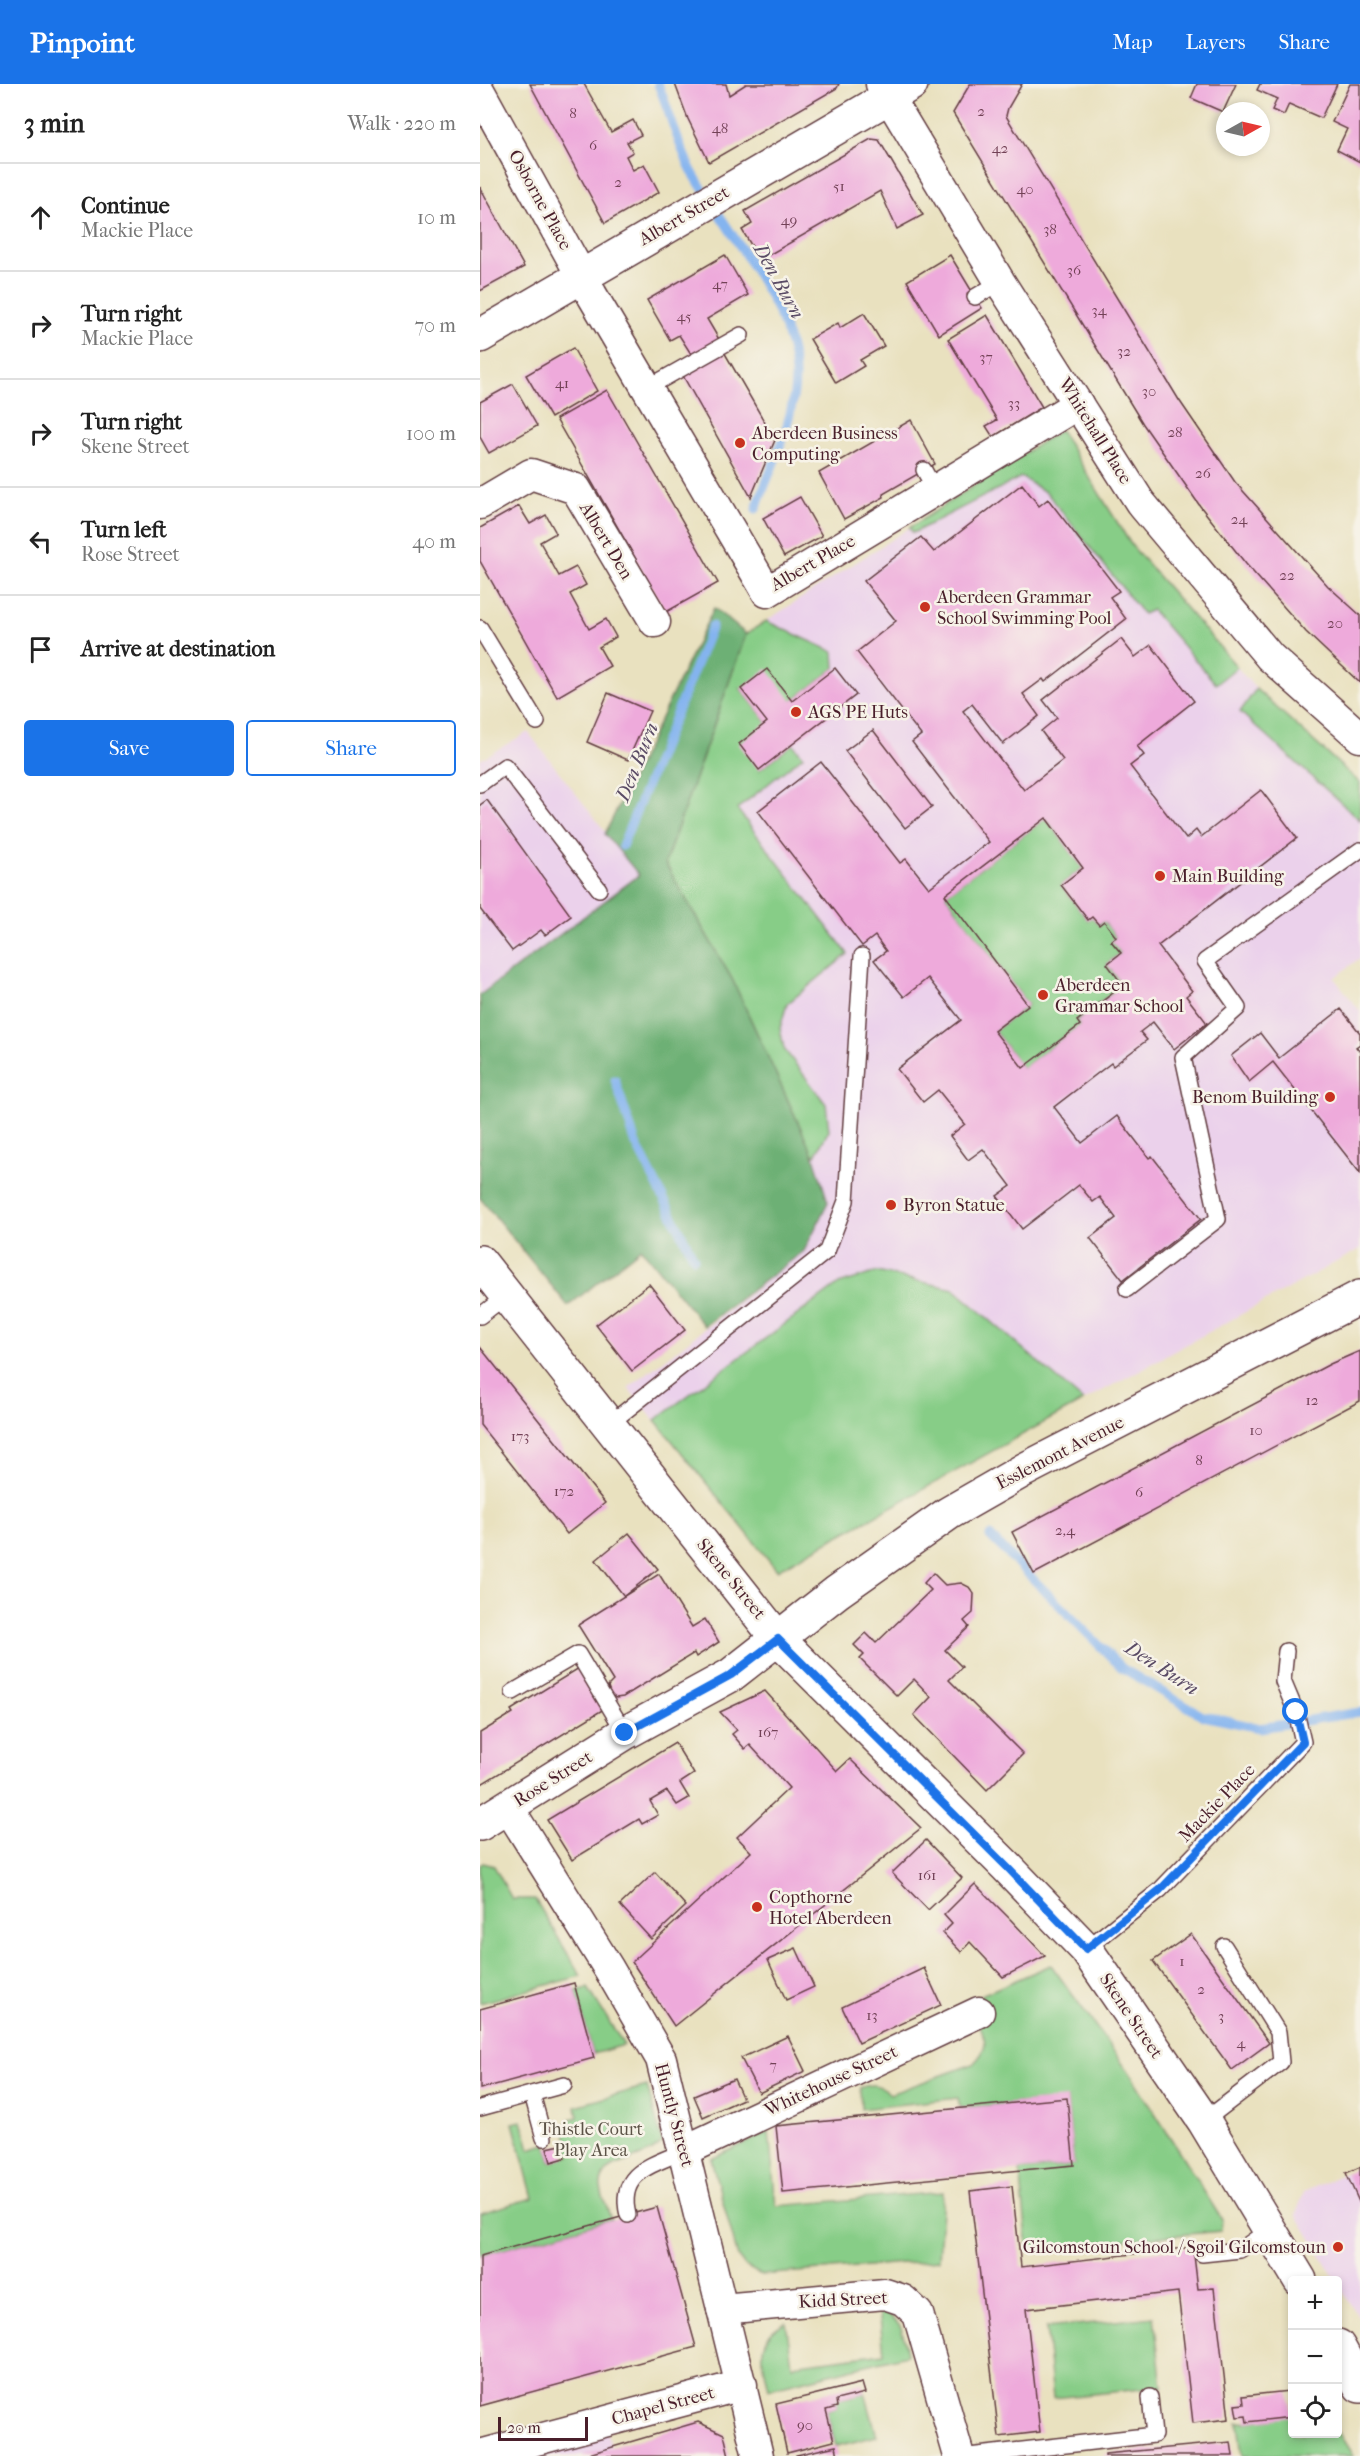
<!DOCTYPE html>
<html lang="en">
<head>
<meta charset="utf-8">
<style>
	:root { --surface:#fff; --page:#f2f2f2; --text:#222; --muted:#767676; --line:#e0e0e0; --accent:#1a73e8 }
	body { margin:0; font-family:"IM FELL French Canon",serif; background:var(--page); color:var(--text) }
	.controls { position:absolute; right:18px; bottom:18px; display:grid; overflow:hidden; border-radius:6px; box-shadow:0 3px 9px #0003 }
	.controls button { width:54px; height:54px; display:grid; place-items:center; padding:0; border:0; border-bottom:2px solid var(--line); background:var(--surface); color:var(--text); font:30px sans-serif }
	.compass { position:absolute; left:736px; top:18px; width:54px; height:54px; border-radius:50%; background:var(--surface); box-shadow:0 3px 9px #0003; rotate:82deg }
	.scale { position:absolute; left:18px; bottom:15px; width:90px; box-sizing:border-box; padding-left:6px; border:3px solid #4a1f2b; border-top:0; font-size:16px; line-height:21px; white-space:nowrap; color:#4a1f2b; -webkit-text-stroke:4px #f7f3e8; paint-order:stroke }
	.stop { position:absolute; width:18px; height:18px; margin:-14px; border:4px solid #1a73e8; border-radius:50%; background:#fff }
	.stop.end { background:#1a73e8; border-color:#fff; box-shadow:0 2px 6px #0008 }
	.list { margin:0; padding:0; list-style:none }
	h2 { display:flex; justify-content:space-between; align-items:center; height:78px; margin:0; padding:0 24px; font-size:26px }
	h2 small { font-size:20px; font-weight:400; color:var(--muted) }
	.list li { display:grid; grid-template-columns:39px 1fr auto; gap:18px; align-items:center; box-sizing:border-box; height:108px; padding:0 24px; border-top:2px solid var(--line) }
	.list b { display:block; font-size:22px; white-space:nowrap }
	.list p { margin:0; font-size:20px; white-space:nowrap; color:var(--muted) }
	.list em { font-size:20px; font-style:normal; color:var(--muted) }
	.actions { display:flex; gap:12px; padding:18px 24px }
	.actions a { flex:1; padding:14px 0; border:2px solid var(--accent); border-radius:6px; text-align:center; font-size:21px; color:var(--accent) }
	.actions .main { background:var(--accent); color:#fff }
	.icon { flex:none; width:33px; height:33px; fill:none; stroke:currentColor; stroke-width:2; stroke-linecap:round; stroke-linejoin:round }
	.map { position:relative; flex:none; width:880px; height:2372px; overflow:hidden }
	header { display:flex; align-items:center; gap:36px; box-sizing:border-box; height:84px; padding:0 30px; background:var(--accent); color:#fff }
	header strong { font-size:28px }
	nav { display:flex; gap:33px; margin-inline-start:auto; font-size:21px }
	main { display:flex }
	aside { flex:1; background:var(--surface) }
	.map>svg:first-child { display:block }
	.built { fill:#ebd1eb }
	.green { fill:#87cd87; stroke:#687659; stroke-width:1.5 }
	.forest { fill:#6db074; stroke:#5c6850; stroke-width:1.5 }
	.lines { fill:none; stroke-linecap:round; stroke-linejoin:round }
	.stream { stroke:#84b4ef; stroke-width:9 }
	.building { fill:#eeaadb; fill-rule:evenodd }
	.lane-casing { stroke:#623c41; stroke-width:18 }
	.street-casing { stroke:#623c41; stroke-width:33 }
	.secondary-casing { stroke:#623c41; stroke-width:36 }
	.primary-casing { stroke:#623c41; stroke-width:36 }
	.lane { stroke:#fff; stroke-width:15 }
	.street { stroke:#fff; stroke-width:30 }
	.secondary { stroke:#fff; stroke-width:33 }
	.primary { stroke:#fff; stroke-width:33 }
	.route { stroke:#1a73e8; stroke-width:8 }
	.poi-dot { fill:#c8321e; stroke:#f7f3e8; stroke-width:2 }
	.labels { text-anchor:middle; dominant-baseline:central; stroke-width:5; stroke-linejoin:round; paint-order:stroke }
	.number-label { font-size:15px; fill:#734257 }
	.street-label { font-size:18px; fill:#4a1f2b; stroke:#f7f3e8 }
	.poi-label { font-size:18px; fill:#4a1f2b; stroke:#f7f3e8; text-anchor:start }
	.park-label { font-size:18px; fill:#5c5347; stroke:#f7f3e8 }
	.water-label { font-size:20px; font-style:italic; fill:#5b4c66; stroke:#f7f3e8 }
</style>
</head>
<body>
<header>
<strong>Pinpoint</strong>
<nav><a>Map</a><a>Layers</a><a>Share</a></nav>
</header>
<main>
<aside>
<h2>3 min<small>Walk · 220 m</small></h2>
<ul class="list">
<li><svg class="icon" aria-label="ahead" viewBox="0 0 24 24"><path d="M12 20V5M6 11l6-6 6 6"/></svg><div><b>Continue</b><p>Mackie Place</p></div><em>10 m</em></li>
<li><svg class="icon" aria-label="right" viewBox="0 0 24 24"><path d="M7 20v-9h11M14 6l5 5-5 5"/></svg><div><b>Turn right</b><p>Mackie Place</p></div><em>70 m</em></li>
<li><svg class="icon" aria-label="right" viewBox="0 0 24 24"><path d="M7 20v-9h11M14 6l5 5-5 5"/></svg><div><b>Turn right</b><p>Skene Street</p></div><em>100 m</em></li>
<li><svg class="icon" aria-label="left" viewBox="0 0 24 24"><path d="M17 20v-9H6M10 6l-5 5 5 5"/></svg><div><b>Turn left</b><p>Rose Street</p></div><em>40 m</em></li>
<li><svg class="icon" aria-label="arrive" viewBox="0 0 24 24"><path d="M6 21V4h12l-3 4 3 4H6"/></svg><div><b>Arrive at destination</b></div></li>
</ul>
<div class="actions"><a class="main">Save</a><a>Share</a></div>
</aside>
<div class="map">
<svg width="880" height="2372" viewBox="0 0 880 2372">
	<rect width="100%" height="100%" fill="#f7f3e8"/>
	<filter id="ink" filterUnits="userSpaceOnUse"><feTurbulence type="fractalNoise" baseFrequency=".0167" numOctaves="2"/><feDisplacementMap in="SourceGraphic" scale="12" xChannelSelector="R" yChannelSelector="G"/><feConvolveMatrix kernelMatrix="1 2 1 2 8 2 1 2 1" color-interpolation-filters="sRGB"/></filter>
	<filter id="wash" filterUnits="userSpaceOnUse"><feTurbulence type="fractalNoise" baseFrequency=".008" numOctaves="4" result="noise"/><feDisplacementMap in="SourceGraphic" scale="24" xChannelSelector="R" yChannelSelector="G"/><feGaussianBlur stdDeviation="1.35" result="paint"/><feColorMatrix in="noise" values="0 0 0 0 0 0 0 0 0 0 0 0 0 0 0 0 0 1.4 0 .05"/><feComposite in="paint" operator="in"/></filter>
	<g filter="url(#wash)">
		<rect width="100%" height="100%" fill="#e9e1bf"/>
		<g class="built">
			<path d="M580,346l72,116 124,143 104,94v175l-26,20 26,33v238l-583,321 -149,-182 176,-137 -139,-388 81,-229z"/>
			<path d="M48,648l111,143 -159,120v-235z"/>
			<path d="M880,2082v154l-64,-106 8,-22z"/>
			<path d="M125,2339l9,33h-134z"/>
		</g>
		<g class="green">
			<path d="M580,346l72,116 105,121 -21,17 -64,-74 -9,4 -96,-121 -26,-16 -108,56 -4,-5z"/>
			<path d="M286,537l68,31 1,16 -43,33 -51,-12 26,33 -8,48 34,-26 10,12 -66,53 111,145 -61,50 -7,24 4,21 42,55 3,26 -15,27 -82,-178 -67,-116 81,-229z"/>
			<path d="M776,605l104,94v37l-120,-108z"/>
			<path d="M566,734l37,50 -22,17 27,35 4,-3 7,8 5,-4 12,16 -4,4 9,12 -14,11 16,21 -46,35 3,5 -57,43 -29,-37 34,-26 -83,-110z"/>
			<path d="M397,1188l77,17 129,112 -306,169 -122,-150 184,-136z"/>
			<path d="M3,1779l11,3 18,33h23l46,77 -101,27v-138z"/>
			<path d="M571,1881l82,113 89,142 -1,11 -193,18 -8,-79 54,-5 -7,-66 -107,9 -2,-10 -97,11 -1,-21c13,-5 19,-4 30,6l83,-30c17,-17 13,-23 5,-44l10,-5 -9,-19z"/>
			<path d="M108,1904l36,57 -31,9 -17,-63z"/>
			<path d="M167,2002l15,56c-13,21 -64,16 -61,45 1,11 7,22 10,32l-131,37v-43l53,-15 -20,-75 9,-2 8,28 16,-5 5,18 19,-6 -6,-29 6,-8 8,-2 -2,-11z"/>
			<path d="M289,2048l7,74 167,-14 -4,68 -178,15 -16,-9 -7,-9 -27,-98z"/>
			<path d="M399,2226c25,10 24,21 28,45l-138,34c-6,-29 -16,-50 17,-67l6,43 92,-12z"/>
			<path d="M674,2233l8,70 -109,11 -7,-70z"/>
			<path d="M385,2309l12,43 -41,10 -10,-36 11,-3 -1,-7z"/>
			<path d="M812,2332v18l46,-2 15,24h-111l-4,-33z"/>
		</g>
		<path class="forest" d="M234,524l32,26 -81,229 67,116 82,178 14,45 -24,49 -100,75 -63,-78 -73,58 -88,-108v-203l159,-120 -34,-41z"/>
		<g class="lines">
			<g class="stream">
				<path d="M178,0c12,29 20,62 35,89 31,54 101,139 102,201 1,43 -24,94 -39,135"/>
				<path d="M142,762l90,-220"/>
				<path d="M135,996l21,64 58,114"/>
				<path d="M510,1452l132,132 81,48 57,12 100,-16"/>
			</g>
		</g>
		<g id="blocks">
			<g class="building">
				<path d="M50,0h54l27,48 22,-12 8,15 -14,7 6,10 -7,4 7,14 11,-6 15,28 -54,31z"/>
				<path d="M195,0h51l3,11 17,-11h93l-2,4 -128,74 -21,-43z"/>
				<path d="M490,0h52l-14,24 -2,8 173,284 56,82 93,104 32,29v68l-54,-51 -60,-68 -46,-58 -57,-82 -190,-311z"/>
				<path d="M717,0h39l-13,28 -32,-14z"/>
				<path d="M780,0h77l-16,34 -32,-14 -5,11 -12,-5 5,-11 -20,-9z"/>
				<path d="M870,0h10v78l-23,-12 10,-21 -15,-7z"/>
				<path d="M391,55l8,1 44,75 -26,14 -17,-38 -120,69 -18,-30 10,-6 -7,-13z"/>
				<path d="M0,103l44,80 -44,24z"/>
				<path d="M245,171l23,40 -41,24 13,22 -27,16 -14,-22 -9,5 -23,-40z"/>
				<path d="M470,171l32,53 -43,27 -32,-54z"/>
				<path d="M384,229l20,33 -24,14 4,6 -28,17 -26,-44 28,-16 2,5z"/>
				<path d="M507,231l55,92 -49,30 -7,-11 11,-6 -49,-81z"/>
				<path d="M93,264l24,43 -46,27 -25,-43z"/>
				<path d="M243,266l52,90 -24,57 -69,-123z"/>
				<path d="M33,300l24,42 -48,27 -9,-16v-35z"/>
				<path d="M127,306l111,193 -52,29 -110,-193z"/>
				<path d="M431,336l24,44 -52,30 1,3 -40,22 -25,-46z"/>
				<path d="M542,400l17,22 9,-7 71,92 -9,6 16,22 -81,63 -2,-3 -20,15 16,22 -36,28 -31,-40 -9,7 61,79 39,-30 -22,-29 16,-13 -14,-18 78,-61 14,18 16,-12 43,56 -57,45 7,9 -14,11 56,73 10,-9 5,7 60,-47 36,48 -139,108 34,45 -6,5 21,27 -33,26 -21,-27 -13,10 7,8 -34,26 -2,-3 -57,44 28,36 35,-27 32,42 3,-2 49,63 -78,61 -33,-42 26,-20 -16,-21 -7,5 -14,-17 -57,44 -25,-33 14,-10 -28,-37 -15,11 -18,-24 15,-12 -27,-34 -15,12 -26,-33 64,-49 -33,-42 -24,19 -30,-37 12,-9 -11,-15 -13,10 -104,-135 63,-49 79,101 6,-4 23,29 60,-46 -77,-100 9,-7 -64,-83 39,-31 -32,-40 57,-44 13,15zM566,734l37,50 -22,17 27,35 4,-3 7,8 5,-4 12,16 -5,4 10,12 -14,11 16,21 -46,36 3,4 -57,43 -29,-37 34,-26 -83,-110z"/>
				<path d="M320,413l22,39 -38,21 -21,-39z"/>
				<path d="M39,422l11,18 16,-9 10,18 -16,9 19,34 17,-9 10,18 -16,9 19,35 17,-10 10,18 -17,10 11,19 -53,31 -77,-136v-33z"/>
				<path d="M355,584l21,27 -97,75 -20,-26 28,-22 -26,-33 26,-20 25,32z"/>
				<path d="M128,609l42,18 -22,49 -41,-18z"/>
				<path d="M393,646l59,77 -27,21 -60,-77z"/>
				<path d="M7,716l84,116 -26,19 -4,-5 -29,21 -32,-42v-104z"/>
				<path d="M861,925l19,24v11l-4,3 4,5v121l-87,-111 -24,20 -18,-26 29,-23 19,25z"/>
				<path d="M169,1200l36,46 -53,41 -36,-46z"/>
				<path d="M0,1263l125,156 -38,31 -87,-109z"/>
				<path d="M880,1267v50l-326,173 -22,-42 318,-168z"/>
				<path d="M149,1449l29,36 -34,27 -28,-36z"/>
				<path d="M453,1489l12,12 16,-2 8,4 5,7 -1,19 -9,8 5,6 -24,23 17,17 -13,13 74,74 -36,36 -73,-75 17,-18 -17,-18 -17,17 -37,-37 4,-4 -10,-10 12,-12 10,10 55,-53 -7,-7z"/>
				<path d="M179,1490l33,53 13,-8 14,23 -23,15 -2,-4 -71,44 -7,1 -6,-4 -2,-8 5,-5 -35,-56z"/>
				<path d="M99,1584l25,41 -124,76v-52l33,-20 -2,-3z"/>
				<path d="M285,1607l72,80 13,-12 71,69 -247,198 -42,-64 119,-110 -14,-15 52,-49 -39,-43 -5,4 -13,-15 5,-4 -17,-18z"/>
				<path d="M195,1659l19,31 -14,9 9,15 -12,7 -10,-14 -17,10 8,14 -16,9 -3,-5 -67,41 -25,-40z"/>
				<path d="M446,1756l36,38 -34,32 -36,-37z"/>
				<path d="M175,1788l31,34 -35,33 -31,-34z"/>
				<path d="M495,1800l36,36 34,36 -42,21 -33,-35 -9,10 -18,-19 9,-9 -8,-9z"/>
				<path d="M711,1850l78,109 -37,27 -79,-109z"/>
				<path d="M316,1864l18,39 -28,13 -18,-40z"/>
				<path d="M444,1884l17,37 -82,38 -17,-36z"/>
				<path d="M94,1899l20,75 -114,31v-80z"/>
				<path d="M308,1952l17,35 -46,22 -18,-35z"/>
				<path d="M254,1995l9,20 -40,18 -9,-21z"/>
				<path d="M587,2014l7,67 -291,28 -7,-67z"/>
				<path d="M81,2061l4,13 -14,4 -4,-14z"/>
				<path d="M880,2083v37l-14,-31z"/>
				<path d="M532,2102l9,81 172,-20 5,42 16,-1 15,131 -36,4 -15,-131 -152,17 14,123 -41,5 -29,-246z"/>
				<path d="M177,2123l39,140 -216,59v-150z"/>
				<path d="M382,2299l3,10 -29,7 1,7 -11,3 8,31 -47,12 -11,-49z"/>
				<path d="M809,2307l3,26 -45,5 -1,-6 -9,1 -2,-12 9,-1 -1,-8z"/>
				<path d="M218,2338l26,12 5,22h-147z"/>
				<path d="M751,2358l2,14h-128v-2z"/>
				<path d="M356,2362l2,10h-42v-1z"/>
			</g>
		</g>
	</g>
	<g filter="url(#ink)">
		<use href="#blocks" fill-opacity="0" stroke="#623c41" stroke-width="1.5"/>
		<g class="lines">
			<g class="lane-casing">
				<g id="lane">
					<path d="M495,213l25,-15"/>
					<path d="M167,304l94,-53"/>
					<path d="M444,386l11,20"/>
					<path d="M0,544l57,94"/>
					<path d="M0,700l25,-18 94,123"/>
					<path d="M647,1205l91,-70 -35,-162 55,-49 -33,-47 155,-111"/>
					<path d="M0,1232l27,-21"/>
					<path d="M128,1341l219,-174 19,-50 16,-245"/>
					<path d="M33,1608l65,-38 47,79"/>
					<path d="M606,1865l74,-59 143,-148 -7,-30 -13,-31 3,-30"/>
					<path d="M52,2010l12,44"/>
					<path d="M0,2024l84,-23"/>
					<path d="M724,2037l77,-59 -3,-30 -54,-86"/>
					<path d="M148,2131c-11,-43 25,-50 56,-64"/>
					<path d="M722,2170l38,-4 30,-21"/>
					<path d="M489,2372l185,-21 -4,-38"/>
				</g>
			</g>
			<g class="street-casing">
				<g id="street">
					<path d="M401,0l119,198 140,220 130,155 90,80"/>
					<path d="M0,8l112,203 175,297 311,-188"/>
					<path d="M0,420l51,-30 45,15 79,133"/>
					<path d="M28,1723l101,162 52,90 97,397"/>
					<path d="M204,2067l295,-139"/>
					<path d="M242,2225l163,-15 18,6 15,14 41,142"/>
					<path d="M0,2371l262,-70"/>
				</g>
			</g>
			<g class="secondary-casing">
				<g id="secondary">
					<path d="M0,252l431,-252"/>
					<path d="M0,1740l145,-91 106,-58 106,-83 112,-79 75,-43 336,-173"/>
				</g>
			</g>
			<g class="primary-casing">
				<g id="primary">
					<path d="M0,1178l298,377 228,227 80,83 118,172 96,159"/>
					<path d="M858,2262l22,40"/>
				</g>
			</g>
			<use href="#lane" class="lane"/>
			<use href="#street" class="street"/>
			<use href="#secondary" class="secondary"/>
			<use href="#primary" class="primary"/>
		</g>
	</g>
	<g class="lines" filter="url(#ink)">
		<path class="route" d="M145,1649l106,-58 47,-36 228,227 80,83 74,-59 143,-148 -7,-30"/>
	</g>
	<g class="poi-dot">
		<circle cx="260" cy="359" r="6"/>
		<circle cx="445" cy="523" r="6"/>
		<circle cx="316" cy="628" r="6"/>
		<circle cx="680" cy="792" r="6"/>
		<circle cx="563" cy="911" r="6"/>
		<circle cx="850" cy="1013" r="6"/>
		<circle cx="411" cy="1121" r="6"/>
		<circle cx="277" cy="1823" r="6"/>
		<circle cx="858" cy="2163" r="6"/>
	</g>
	<g class="labels">
		<g class="number-label">
			<text x="501" y="27">2</text>
			<text x="93" y="29">8</text>
			<text x="240" y="44">48</text>
			<text x="113" y="61">6</text>
			<text x="520" y="64">42</text>
			<text x="138" y="98">2</text>
			<text x="359" y="102">51</text>
			<text x="545" y="105">40</text>
			<text x="309" y="136">49</text>
			<text x="570" y="145">38</text>
			<text x="594" y="186">36</text>
			<text x="240" y="200">47</text>
			<text x="619" y="226">34</text>
			<text x="204" y="232">45</text>
			<text x="644" y="267">32</text>
			<text x="506" y="273">37</text>
			<text x="82" y="299">41</text>
			<text x="669" y="307">30</text>
			<text x="534" y="319">33</text>
			<text x="695" y="348">28</text>
			<text x="723" y="389">26</text>
			<text x="759" y="435">24</text>
			<text x="807" y="491">22</text>
			<text x="855" y="539">20</text>
			<text x="832" y="1316">12</text>
			<text x="776" y="1346">10</text>
			<text x="40" y="1352">173</text>
			<text x="719" y="1376">8</text>
			<text x="84" y="1407">172</text>
			<text x="659" y="1408">6</text>
			<text x="585" y="1446">2,4</text>
			<text x="288" y="1648">167</text>
			<text x="447" y="1791">161</text>
			<text x="702" y="1877">1</text>
			<text x="721" y="1905">2</text>
			<text x="392" y="1931">13</text>
			<text x="741" y="1932">3</text>
			<text x="761" y="1959">4</text>
			<text x="293" y="1981">7</text>
			<text x="325" y="2341">90</text>
		</g>
		<g class="street-label">
			<text transform="translate(60 116) rotate(61)">Osborne Place</text>
			<text transform="translate(204 132) rotate(-30)">Albert Street</text>
			<text transform="translate(615 347) rotate(58)">Whitehall Place</text>
			<text transform="translate(126 457) rotate(59)">Albert Den</text>
			<text transform="translate(333 479) rotate(-30)">Albert Place</text>
			<text transform="translate(580 1369) rotate(-27)">Esslemont Avenue</text>
			<text transform="translate(251 1495) rotate(51)">Skene Street</text>
			<text transform="translate(73 1695) rotate(-32)">Rose Street</text>
			<text transform="translate(737 1719) rotate(-46)">Mackie Place</text>
			<text transform="translate(651 1932) rotate(56)">Skene Street</text>
			<text transform="translate(351 1997) rotate(-25)">Whitehouse Street</text>
			<text transform="translate(194 2031) rotate(75)">Huntly Street</text>
			<text transform="translate(363 2216) rotate(-3)">Kidd Street</text>
			<text transform="translate(183 2322) rotate(-15)">Chapel Street</text>
		</g>
		<g class="poi-label">
			<text x="272" y="349">Aberdeen Business<tspan x="272" dy="21">Computing</tspan></text>
			<text x="457" y="513">Aberdeen Grammar<tspan x="457" dy="21">School Swimming Pool</tspan></text>
			<text x="328" y="628">AGS PE Huts</text>
			<text x="692" y="792">Main Building</text>
			<text x="575" y="901">Aberdeen<tspan x="575" dy="21">Grammar School</tspan></text>
			<text x="838" y="1013" text-anchor="end">Benom Building</text>
			<text x="423" y="1121">Byron Statue</text>
			<text x="289" y="1813">Copthorne<tspan x="289" dy="21">Hotel Aberdeen</tspan></text>
			<text x="846" y="2163" text-anchor="end">Gilcomstoun School / Sgoil Gilcomstoun</text>
		</g>
		<g class="park-label">
			<text x="111" y="2045">Thistle Court<tspan x="111" dy="21">Play Area</tspan></text>
		</g>
		<g class="water-label">
			<text transform="translate(299 197) rotate(61)">Den Burn</text>
			<text transform="translate(157 678) rotate(-68)">Den Burn</text>
			<text transform="translate(682 1584) rotate(33)">Den Burn</text>
		</g>
	</g>
</svg>
<div class="controls">
<button>+</button>
<button>−</button>
<button><svg class="icon" aria-label="locate" viewBox="0 0 24 24"><circle cx="12" cy="12" r="6"/><path d="M12 2v4M12 18v4M2 12h4M18 12h4"/></svg></button>
</div>
<svg class="compass" viewBox="-18 -18 36 36"><path d="M0-13l5 13h-10z" fill="#e53935"/><path d="M0 13l5-13h-10z" fill="#767676"/></svg>
<div class="scale">20 m</div>
<div class="stop" style="left:816px;top:1628px"></div>
<div class="stop end" style="left:145px;top:1649px"></div>
</div>
</main>
</body>
</html>
